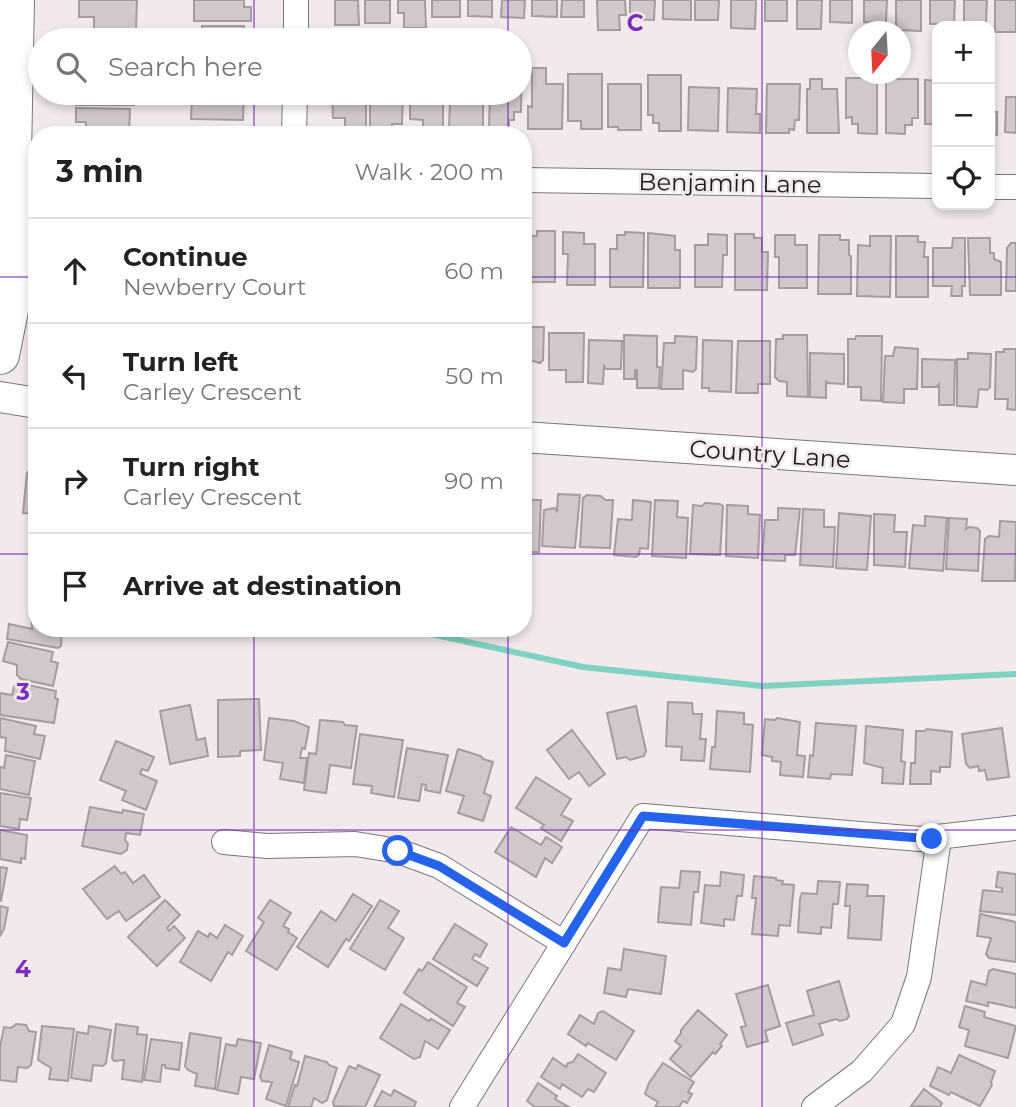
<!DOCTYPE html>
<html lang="en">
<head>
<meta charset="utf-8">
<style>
	:root { --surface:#fff; --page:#f6f6f6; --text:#222; --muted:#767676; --line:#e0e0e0 }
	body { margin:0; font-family:Montserrat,sans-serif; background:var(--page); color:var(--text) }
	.controls { position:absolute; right:21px; top:21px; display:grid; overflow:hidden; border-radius:14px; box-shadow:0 4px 10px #0003 }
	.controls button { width:63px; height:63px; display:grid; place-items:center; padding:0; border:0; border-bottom:2px solid var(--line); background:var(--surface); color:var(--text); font:35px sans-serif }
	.compass { position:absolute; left:848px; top:21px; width:63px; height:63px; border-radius:50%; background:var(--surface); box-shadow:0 4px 10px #0003; rotate:198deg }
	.stop { position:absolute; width:21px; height:21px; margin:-16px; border:5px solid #2563eb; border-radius:50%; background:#fff }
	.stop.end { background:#2563eb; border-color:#fff; box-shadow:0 2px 7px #0008 }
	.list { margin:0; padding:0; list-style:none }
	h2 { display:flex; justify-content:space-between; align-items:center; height:91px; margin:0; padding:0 28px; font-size:30px }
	h2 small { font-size:23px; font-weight:400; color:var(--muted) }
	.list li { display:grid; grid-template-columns:46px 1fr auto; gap:21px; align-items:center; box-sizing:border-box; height:105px; padding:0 28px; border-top:2px solid var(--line) }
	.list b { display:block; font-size:26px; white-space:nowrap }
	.list p { margin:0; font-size:23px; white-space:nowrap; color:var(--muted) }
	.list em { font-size:23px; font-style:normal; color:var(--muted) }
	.icon { flex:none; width:38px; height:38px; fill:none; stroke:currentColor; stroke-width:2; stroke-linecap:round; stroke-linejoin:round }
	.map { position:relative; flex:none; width:1016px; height:1107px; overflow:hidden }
	.search { position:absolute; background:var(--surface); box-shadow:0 4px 10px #0003; left:28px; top:28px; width:504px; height:77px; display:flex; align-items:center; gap:18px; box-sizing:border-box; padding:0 24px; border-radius:38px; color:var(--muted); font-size:26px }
	.panel { position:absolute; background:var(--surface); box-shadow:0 4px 10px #0003; left:28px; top:126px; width:504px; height:511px; border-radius:28px }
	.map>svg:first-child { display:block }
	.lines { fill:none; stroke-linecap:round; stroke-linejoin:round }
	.stream { stroke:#7fd2c3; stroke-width:6 }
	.building { fill:#d0c8c9; stroke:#a49c9d; stroke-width:2 }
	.minor-casing { stroke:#7c7677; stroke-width:26 }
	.tertiary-casing { stroke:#7c7677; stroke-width:32 }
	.primary-casing { stroke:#7c7677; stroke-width:40 }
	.minor { stroke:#fff; stroke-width:24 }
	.tertiary { stroke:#fff; stroke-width:30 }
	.primary { stroke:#fff; stroke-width:38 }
	.route { stroke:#2563eb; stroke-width:9 }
	.grid { fill:none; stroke:#7b2cbf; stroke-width:2; stroke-opacity:0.55 }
	.labels { text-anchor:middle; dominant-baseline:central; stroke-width:5; stroke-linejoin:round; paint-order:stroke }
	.street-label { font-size:24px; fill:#1e1b1b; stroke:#f1e9eb }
	.grid-label { font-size:23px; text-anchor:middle; font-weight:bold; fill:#7b2cbf; stroke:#f1e9eb; stroke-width:5; stroke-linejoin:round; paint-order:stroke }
</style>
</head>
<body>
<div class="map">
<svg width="1016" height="1107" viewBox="0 0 1016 1107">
	<rect width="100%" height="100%" fill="#f1e9eb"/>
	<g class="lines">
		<g class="stream">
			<path d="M31,579l6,1"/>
			<path d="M378,628l30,1 175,38 179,19 254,-12"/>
		</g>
	</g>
	<g class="building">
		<path d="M79,0h58l-1,30 -42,-1v-12h-15z"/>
		<path d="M194,0h50v7h7v14h-57z"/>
		<path d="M335,0h23l1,25h-24z"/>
		<rect x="365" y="0" width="25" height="23"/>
		<path d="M398,0h27l1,28h-22v-15h-6z"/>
		<rect x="432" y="0" width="28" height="17"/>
		<path d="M468,0h24v17l-24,-1z"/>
		<path d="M502,0h23l-1,18 -23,-1z"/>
		<path d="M532,0h25v17l-25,-1z"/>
		<path d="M562,0h22v17h-23z"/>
		<path d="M597,0h28l1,15h-7l1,15h-22z"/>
		<path d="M630,0h25l-1,20 -24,-1z"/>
		<path d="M663,0h28v20l-28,-1z"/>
		<path d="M695,0h24l-1,20h-23z"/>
		<path d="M731,0h25l-1,29 -24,-1z"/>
		<rect x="765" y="0" width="22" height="21"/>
		<path d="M797,0h25l-1,29h-24z"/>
		<path d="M830,0h22v23l-22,-1z"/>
		<path d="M864,0h23l-1,23 -22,-1z"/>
		<path d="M896,0h25v31l-25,-1z"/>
		<path d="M930,0h25l-1,24h-24z"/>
		<path d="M964,0h23l-1,24h-22z"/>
		<rect x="995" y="0" width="21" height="32"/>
		<rect x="202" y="26" width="42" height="14"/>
		<path d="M76,33l52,2v5h-52z"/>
		<path d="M520,64h2l-1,48h-7v8h-5v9l-20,-1 1,-35h30z"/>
		<path d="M532,68h14v16h17l-1,45h-34v-23l4,1z"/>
		<path d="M568,74h34v55h-21v-8h-13z"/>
		<path d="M648,75h33v56h-22v-8h-6v-8h-5z"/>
		<path d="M846,78h31v56l-19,-1v-9h-6v-7l-6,1z"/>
		<path d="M810,79h12v10h15l2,44h-32v-44h3z"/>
		<path d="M886,79h32v39h-6v7h-7v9l-19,-1z"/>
		<path d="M925,80l12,1v43h-12z"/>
		<path d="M608,84h33v46h-23v-3h-10z"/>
		<path d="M767,84h33l-1,36h-4l-1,10 -5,-1v4h-23z"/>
		<path d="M689,87l30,1 -1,43 -30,-1z"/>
		<path d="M728,88l29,1 -1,25h4v19l-33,-1z"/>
		<path d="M77,93h57v12h-58z"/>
		<path d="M208,93h36l-1,27 -52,-1 1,-23h16z"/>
		<path d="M332,93h34v34h-21v-9h-12z"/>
		<path d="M370,93h33l-1,31h-10v3h-22z"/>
		<path d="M410,93h33v35h-20v-8l-13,-1z"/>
		<path d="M453,93h30v36l-34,-1 1,-24h3z"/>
		<path d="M1006,97h10v36l-11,-1z"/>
		<path d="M76,108l54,1 -1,26h-43v-13h-10z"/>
		<path d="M990,112h7v23l-7,-1z"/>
		<path d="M537,231h18v51h-32v-34h5v-12h9z"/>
		<path d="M563,232l21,1v11h11v41h-28l1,-31h-5z"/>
		<path d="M625,232l19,1 -1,54h-33v-38h7v-14h8z"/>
		<path d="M648,233l27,3v14h5v38h-32z"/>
		<path d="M708,234l19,1v20h-4l-1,32h-27v-42h13z"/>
		<path d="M735,234h19v4h8v14h6l-1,38h-32z"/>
		<path d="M775,235h20v10h12v43h-28v-31h-4z"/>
		<path d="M819,235h21v5h9v15l2,1v38h-33z"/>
		<path d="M870,236h21l-1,61 -33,-1 1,-51 12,1z"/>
		<path d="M896,236h22v6h7l-1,15h4v40h-32z"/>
		<path d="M953,238h12v48h-3v10h-11l1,-10h-19v-38h19z"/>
		<path d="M968,238h22v15h4v6l7,3v33h-31z"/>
		<path d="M1011,243h5v48h-10l1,-43z"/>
		<path d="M523,327h21l-1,33 -3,3 -10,-3v19h-7z"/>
		<path d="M549,333h35l-1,49h-17v-12h-17z"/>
		<path d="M624,335l33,1v31h3l-1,21h-22v-18h-2v9h-11z"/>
		<path d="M783,335h24l1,62 -21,-1v-14l-8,-1 -4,-4 1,-38h7z"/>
		<path d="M675,336l22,1 -1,32 -3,3 -10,-2v19h-22l3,-46h11z"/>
		<path d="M856,336h26l-1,65 -20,-1v-13h-13v-48h7z"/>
		<path d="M589,340l33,1 -1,28h-15l-2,-3 -1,18 -15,-1z"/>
		<path d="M703,340l29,1 -1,51 -22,-1v-3h-7z"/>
		<path d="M738,341h32v43h-12v9h-22z"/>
		<path d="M895,347l23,2 -1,40h-13v14l-21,-1 2,-46h8z"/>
		<path d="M1004,349h12v61l-9,-1 1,-10h-13l1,-47h8z"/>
		<path d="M810,353l34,1v30l-17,-1 -1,-3v18l-16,-1z"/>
		<path d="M968,353l23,1 -1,33 -3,3 -8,-1 -2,18 -20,-1v-47h11z"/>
		<path d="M922,359l33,1 -1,45h-15v-21l-2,3h-15z"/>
		<path d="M30,470l7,1v43l-14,-1 4,-40z"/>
		<path d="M523,492h3l-1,13 1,-5h15l-2,52h-16z"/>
		<path d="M558,494l22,1 -5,53 -33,-2 2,-36 10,-2 3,3z"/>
		<path d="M587,495l14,1 4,4h8l-3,48 -30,-1 3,-49z"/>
		<path d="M633,500l18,2 -3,47 -8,-1 -1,7 -3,2 -22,-2 4,-36 14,1z"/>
		<path d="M655,500l23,1 -1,16 11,1 -2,40 -34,-2z"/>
		<path d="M705,503l15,1 3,2 -3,49 -30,-1 3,-49 9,1z"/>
		<path d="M727,505l21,1v8l12,1 -2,43 -32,-2z"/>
		<path d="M778,508l22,1 -5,46h-10v6l-23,-1 3,-40h13z"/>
		<path d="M803,509l21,1v17h11l-2,40 -33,-2z"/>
		<path d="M839,513l32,3 -4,54 -31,-2z"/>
		<path d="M874,514l21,1 -1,17h13l-2,35 -31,-2z"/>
		<path d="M925,516l22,2 -4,53 -34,-3 4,-43 12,1z"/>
		<path d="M949,518l18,1 -1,10 3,-2 8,1 3,3 -2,40 -32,-2z"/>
		<path d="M1000,521l16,1 -1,59h-33l3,-42 4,-3 10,1z"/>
		<path d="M36,612l1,16h25l-1,18 -3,2 -51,-9 2,-15 23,5 -1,-14z"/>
		<path d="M8,642l45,10 -2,9 7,2 -5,23 -32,-7 -4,-4v-10l-14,-4z"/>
		<path d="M19,683l37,8 -1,7 3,1 -4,24 -54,-8v-22l12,2 2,-8z"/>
		<path d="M259,699l2,51 -21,1v5l-22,1v-57z"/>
		<path d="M668,702l24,1 1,11h9l-2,25h6l-2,22 -23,-1 1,-13 -16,-1z"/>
		<path d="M190,705l7,35 8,-2 3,18 -38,8 -10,-53z"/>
		<path d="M636,706l10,45 -2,5 -14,4 -4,-3 -9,2 -10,-46z"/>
		<path d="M717,711l27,2v11l9,1 -3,47 -40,-3 2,-22h3z"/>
		<path d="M0,718l36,8 -2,8 11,2 -5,23 -35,-8 1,-13 -6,-1z"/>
		<path d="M269,718l25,3 15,6 -4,22 -3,-1 -2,10h7l-3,25 -24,-4 3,-16 -19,-3z"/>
		<path d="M777,718l23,4 -3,33 8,1 -2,21 -23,-2 1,-13 -9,-1v-4l-10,-2 3,-36 10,1z"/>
		<path d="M320,720l23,2 2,3 12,1 -6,42 -21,-3 -4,28 -22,-3 5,-37 7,1z"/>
		<path d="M816,723l40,3 -4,49 -21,-1 -1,5 -22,-2 2,-22 3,1z"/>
		<path d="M866,726l37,4 -2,31 4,1 -2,22 -21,-1 1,-15 -19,-5z"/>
		<path d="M1002,728l7,49 -22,3 -2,-10 -6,1 -1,-5 -8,2 -4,-4 -4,-30z"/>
		<path d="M927,729l25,3 -2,35h-10v5l-9,-1v13h-21l1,-21h4l1,-32h8z"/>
		<path d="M572,730l33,44 -16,12 -10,-14 -10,7 -22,-29z"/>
		<path d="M360,734l43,6 -9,57 -23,-4 1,-7 -19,-2z"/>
		<path d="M116,741l38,16 -6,14 -6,-2 -2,5 17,7 -11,29 -24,-10 4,-9 -26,-11z"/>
		<path d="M407,748l41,7 -8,38 -15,-3 1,-5 -4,-1 -3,17 -21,-3z"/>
		<path d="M458,749l23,7 2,3 10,3 -9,31 7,3 -8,25 -25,-8 6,-17 -18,-5z"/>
		<path d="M6,755l29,6 -6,34 -29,-6v-22l4,1z"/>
		<path d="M536,777l35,22 -10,16 12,6 -12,20 -20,-13 3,-3 -28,-17z"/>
		<path d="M0,793l31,5 -4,22 -7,-1 -1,10 -19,-3z"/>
		<path d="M90,807l32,6 1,-3 21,4 -4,21 -14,-2 -1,7 3,4 -1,6 -6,4 -39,-8z"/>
		<path d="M511,827l30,18 5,-8 16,10 -10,16 -7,-5 -9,19 -41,-25z"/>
		<path d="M0,830l27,5 -2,24 -4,-1v5l-21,-4z"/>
		<path d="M115,866l6,8 4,-2 8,11 11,-8 16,22 -34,24 -7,-10 -12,8 -24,-30z"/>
		<path d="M0,867l7,1 -6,33h-1z"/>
		<path d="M681,871l19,1 -2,20h-4l-3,33 -33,-3 3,-35 18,1z"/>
		<path d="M721,872l23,3 -2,21h-5l-3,24 -10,-1v7l-23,-3 4,-38 15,1z"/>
		<path d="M998,872l18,2v41l-36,-4 3,-21 19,2v-4l-6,-1z"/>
		<path d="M754,876l22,2v2l7,1 -1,3 12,1 -4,41 -11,-1 -1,11 -26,-2 4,-36h-4z"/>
		<path d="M818,881l22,1 -2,22h-5l-2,24 -10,-1v7l-23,-2 2,-33 2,-6 15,1z"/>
		<path d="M847,884l21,1 -1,11h17l-3,44 -33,-2 2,-32h-5z"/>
		<path d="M353,894l19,12 -23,35 -3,-2 -18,28 -31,-20 24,-36 15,10z"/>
		<path d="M165,900l15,15 -13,13 2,3 5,-5 11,12 -28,28 -29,-29z"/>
		<path d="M270,900l21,13 -8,13 6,3 -1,3 9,6 -20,32 -31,-19 18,-29 -6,-4z"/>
		<path d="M380,900l19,11 -11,17 16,10 -19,32 -35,-21z"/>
		<path d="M0,906l8,2 -4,21 -4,7z"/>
		<path d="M980,914l36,8v40l-27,-4 -3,-4 5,-16 -14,-2z"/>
		<path d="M455,924l32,20 -7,13 -5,-3 -3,5 16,9 -11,18 -44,-27z"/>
		<path d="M225,925l18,11 -11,19 -4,-3 -17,29 -31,-19 18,-31 10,6 2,-4 7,5z"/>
		<path d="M624,949l42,7 -5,38 -33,-5 -2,8 -22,-4 4,-25 13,2z"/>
		<path d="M428,962l39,25 -10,16 8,4 -12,19 -49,-33 15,-24 3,2z"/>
		<path d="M993,969l23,5v34l-28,-6v4l-22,-5 5,-20 15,4 3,-14z"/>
		<path d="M839,981l10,35 -2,3 -7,2 -4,-2 -17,5 4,11 -30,10 -7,-22 28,-8 -7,-24z"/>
		<path d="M768,985l12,41 -15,5 3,10 -21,6 -6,-20 5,-1 -10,-32z"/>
		<path d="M401,1004l28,17 2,-2 19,11 -12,19 -13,-8 -5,16 -6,2 -34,-21z"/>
		<path d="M965,1006l20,6 -1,5 32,9 -8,32 -43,-12 4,-16 -10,-3z"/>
		<path d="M698,1010l29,25 -7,9 2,2 -7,8 -2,-2 -22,25 -21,-18 11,-13 -6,-5 6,-8v-3z"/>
		<path d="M603,1011l31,20 -18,29 -28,-17 -2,3 -18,-12 12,-19 14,9 4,-11z"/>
		<path d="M16,1024l10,1 3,6 7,1 -5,33 -4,3 -9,-1 -2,15 -16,-2v-33l4,-20 7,1z"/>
		<path d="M116,1024l22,3 -1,7 10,1 -5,47 -20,-3 2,-19 -10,1 -2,-3z"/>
		<path d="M42,1026l32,3 -6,52 -19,-2 2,-11 -13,-8z"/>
		<path d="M89,1026l22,4 -5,33 -3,3 -10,-1 -2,16 -20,-3 6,-46 11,2z"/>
		<path d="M190,1033l31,5 -6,51 -20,-3 2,-12 -9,-4 -3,-4z"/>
		<path d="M151,1039l31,4 -3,27 -14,-2v-3h-3l-2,17 -16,-2z"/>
		<path d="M238,1039l23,4 -7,36 -13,-2 -3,17 -21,-4 9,-46 10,2z"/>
		<path d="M269,1045l23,7 -2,7 9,3 -13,44 -20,-7 6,-17 -10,-1 -2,-4z"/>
		<path d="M578,1054l28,19 -12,19 -6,-3 -6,8 -20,-13 -2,5 -19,-12 12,-19 13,9 2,-4 5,-1z"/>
		<path d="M959,1055l36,16 -4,11 1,3 -12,21 -29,-14 -2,3 -19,-9 8,-19 13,6z"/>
		<path d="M305,1056l22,6 2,3 8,3 -10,32 -5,3 -8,-5 -3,9h-23l7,-22 2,1z"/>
		<path d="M663,1063l31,19 -6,10 4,2 -5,9 -4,-2 -4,6h-24l3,-5 -13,-8 4,-11z"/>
		<path d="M358,1065l22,10 -15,32 -31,-1 -1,-4 16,-36 7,3z"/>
		<path d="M538,1083l19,13 -2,3 14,8h-34l-8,-6z"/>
		<path d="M924,1089l18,14 -2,4 -29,-1z"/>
		<path d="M394,1090l22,12 -2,5h-40l8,-16 9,5z"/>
	</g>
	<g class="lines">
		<g class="minor-casing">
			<g id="minor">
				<path d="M296,40v-40"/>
				<path d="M294,135l1,-42"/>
				<path d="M523,180l414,6"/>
				<path d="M990,187h26"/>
				<path d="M224,842l43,4 88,-2 43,7 41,15 125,77"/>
				<path d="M462,1107l181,-291 277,23 96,-11"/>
				<path d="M814,1107l48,-36 41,-47 16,-47 20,-139"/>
			</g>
		</g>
		<g class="tertiary-casing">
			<g id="tertiary">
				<path d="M0,397l37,6"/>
				<path d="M523,437l493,33"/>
			</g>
		</g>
		<g class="primary-casing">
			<path id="primary" d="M0,355l9,-45 6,-310"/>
		</g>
		<use href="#minor" class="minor"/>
		<use href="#tertiary" class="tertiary"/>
		<use href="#primary" class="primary"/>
	</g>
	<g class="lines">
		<path class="route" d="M398,851l41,15 125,77 79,-127 289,23"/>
	</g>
	<path class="grid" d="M254,0v40M508,0v40M762,0v1107M254,93v42M508,93v42M0,277h37M523,277h493M0,554h37M523,554h493M254,628v479M508,628v479M0,830h1016"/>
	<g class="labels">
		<g class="street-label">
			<text transform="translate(730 183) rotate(1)">Benjamin Lane</text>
			<text transform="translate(770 454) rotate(4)">Country Lane</text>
		</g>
	</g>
	<g class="grid-label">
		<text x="635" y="31">C</text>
		<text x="23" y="700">3</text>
		<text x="23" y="977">4</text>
	</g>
</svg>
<div class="controls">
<button>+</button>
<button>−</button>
<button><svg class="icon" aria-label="locate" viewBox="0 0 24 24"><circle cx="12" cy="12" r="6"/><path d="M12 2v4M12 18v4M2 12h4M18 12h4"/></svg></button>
</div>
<svg class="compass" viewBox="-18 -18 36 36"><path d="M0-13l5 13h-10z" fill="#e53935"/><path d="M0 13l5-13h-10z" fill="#767676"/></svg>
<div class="stop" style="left:398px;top:851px"></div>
<div class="stop end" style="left:932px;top:839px"></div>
<div class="search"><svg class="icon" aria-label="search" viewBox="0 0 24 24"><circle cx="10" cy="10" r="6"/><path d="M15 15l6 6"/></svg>Search here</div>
<section class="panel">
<h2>3 min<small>Walk · 200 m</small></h2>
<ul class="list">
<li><svg class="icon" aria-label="ahead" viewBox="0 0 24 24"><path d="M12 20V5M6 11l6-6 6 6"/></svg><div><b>Continue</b><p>Newberry Court</p></div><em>60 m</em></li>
<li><svg class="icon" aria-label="left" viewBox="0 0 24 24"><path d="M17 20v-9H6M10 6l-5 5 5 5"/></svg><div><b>Turn left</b><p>Carley Crescent</p></div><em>50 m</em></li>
<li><svg class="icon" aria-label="right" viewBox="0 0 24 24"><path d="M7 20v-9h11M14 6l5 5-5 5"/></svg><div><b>Turn right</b><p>Carley Crescent</p></div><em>90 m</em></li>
<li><svg class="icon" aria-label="arrive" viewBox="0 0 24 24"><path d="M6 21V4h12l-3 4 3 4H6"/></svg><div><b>Arrive at destination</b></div></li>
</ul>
</section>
</div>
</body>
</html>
